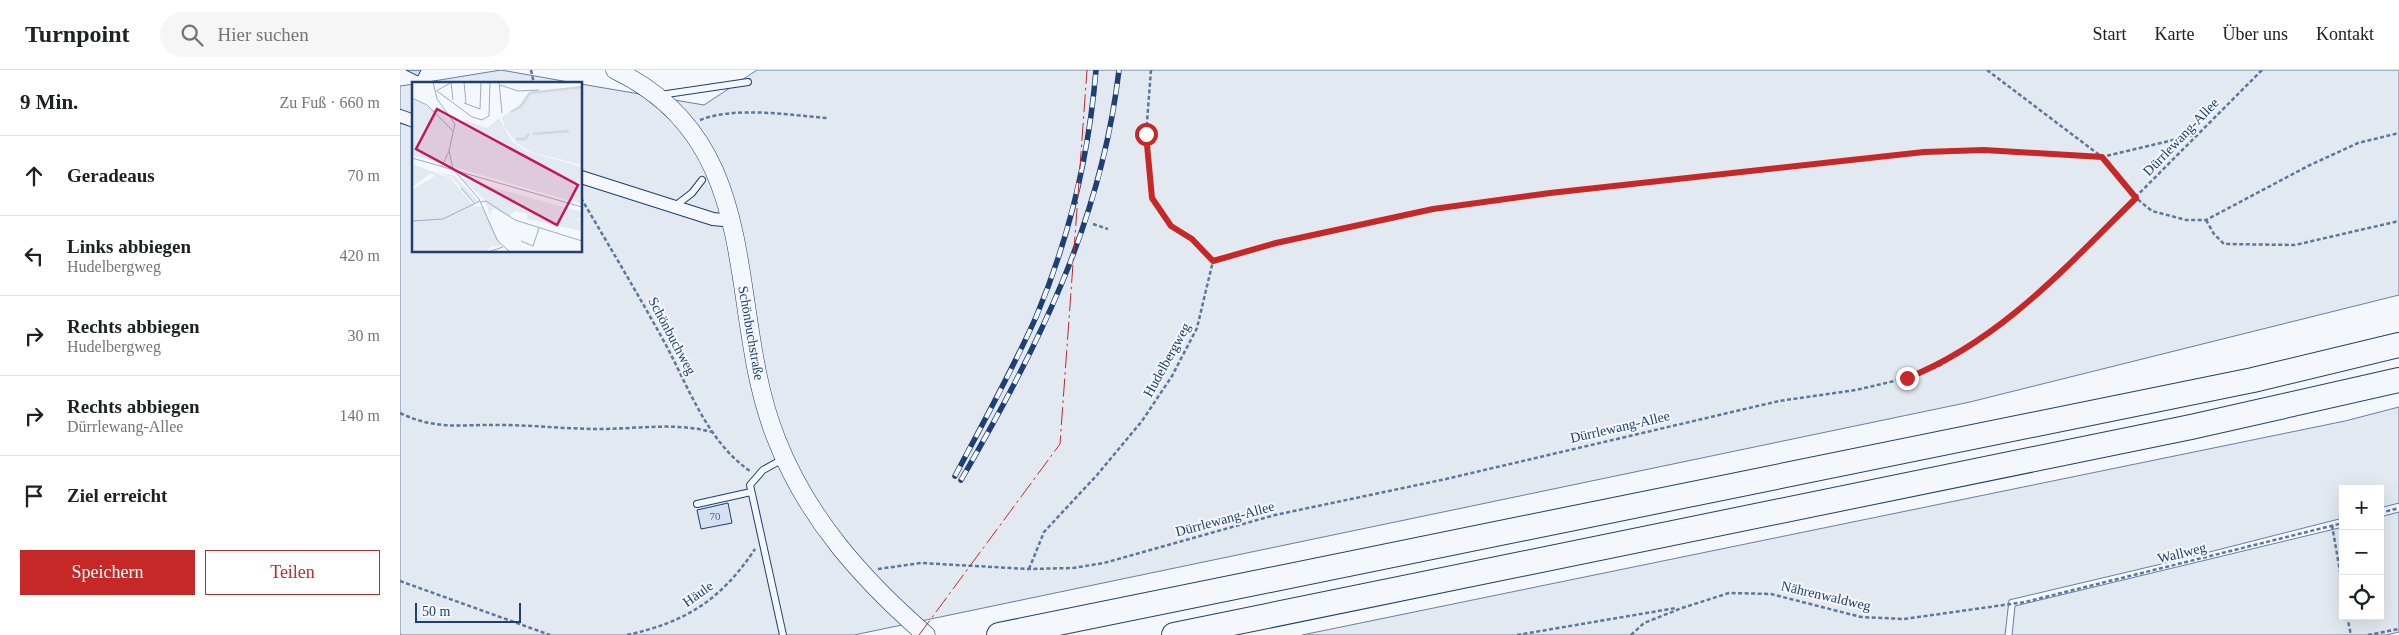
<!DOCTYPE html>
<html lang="de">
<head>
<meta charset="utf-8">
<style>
	:root { --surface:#fff; --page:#f6f6f6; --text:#202124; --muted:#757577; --line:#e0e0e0; --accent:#c62828 }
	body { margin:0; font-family:"Times New Roman",serif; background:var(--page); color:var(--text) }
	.controls { position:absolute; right:15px; bottom:15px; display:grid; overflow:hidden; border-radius:0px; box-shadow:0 5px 20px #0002 }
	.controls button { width:45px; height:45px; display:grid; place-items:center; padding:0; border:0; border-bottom:1px solid var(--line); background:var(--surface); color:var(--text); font:25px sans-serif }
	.scale { position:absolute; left:15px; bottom:12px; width:106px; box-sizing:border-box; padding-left:5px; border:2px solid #1d3f73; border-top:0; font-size:14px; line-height:18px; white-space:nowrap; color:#1d3f73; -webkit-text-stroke:4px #f4f7fb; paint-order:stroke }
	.stop { position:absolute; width:15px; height:15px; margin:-11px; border:4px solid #c62828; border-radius:50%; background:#fff }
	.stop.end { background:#c62828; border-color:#fff; box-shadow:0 1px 5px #0008 }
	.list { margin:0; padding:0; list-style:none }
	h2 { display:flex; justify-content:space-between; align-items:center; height:65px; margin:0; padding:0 20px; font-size:21px }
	h2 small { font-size:16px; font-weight:400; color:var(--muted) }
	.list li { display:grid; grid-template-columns:32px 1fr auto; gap:15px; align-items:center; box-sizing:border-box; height:80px; padding:0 20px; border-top:1px solid var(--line) }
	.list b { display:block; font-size:19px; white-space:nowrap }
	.list p { margin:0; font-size:16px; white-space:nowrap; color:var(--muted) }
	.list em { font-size:16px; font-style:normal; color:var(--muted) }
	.actions { display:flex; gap:10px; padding:15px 20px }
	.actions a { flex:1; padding:11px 0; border:1px solid var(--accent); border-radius:0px; text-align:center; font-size:18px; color:var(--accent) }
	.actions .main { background:var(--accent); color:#fff }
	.icon { flex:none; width:28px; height:28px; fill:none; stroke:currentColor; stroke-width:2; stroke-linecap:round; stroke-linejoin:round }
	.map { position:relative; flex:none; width:1999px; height:565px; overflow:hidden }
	header { display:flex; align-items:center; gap:30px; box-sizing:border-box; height:70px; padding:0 25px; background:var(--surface); border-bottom:1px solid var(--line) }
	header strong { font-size:24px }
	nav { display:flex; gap:28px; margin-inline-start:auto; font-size:18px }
	.search { width:350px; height:45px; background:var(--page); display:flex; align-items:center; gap:12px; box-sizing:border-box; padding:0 18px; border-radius:28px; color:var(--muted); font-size:19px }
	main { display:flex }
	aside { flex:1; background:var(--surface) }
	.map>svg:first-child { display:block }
	.green { fill:#e3e9f0; stroke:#687fa3 }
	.building { fill:#d5e0f0; stroke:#1d3f73 }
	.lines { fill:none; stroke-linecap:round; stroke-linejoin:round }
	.lane-casing { stroke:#1d3f73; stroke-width:8 }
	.street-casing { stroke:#1d3f73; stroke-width:14 }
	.secondary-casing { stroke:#1d3f73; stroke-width:19 }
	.highway-casing { stroke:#1d3f73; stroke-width:26 }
	.path { stroke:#5e769c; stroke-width:2.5; stroke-dasharray:4 2.5; stroke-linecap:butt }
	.lane { stroke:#f4f7fb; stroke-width:6 }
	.street { stroke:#f4f7fb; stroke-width:12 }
	.secondary { stroke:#f4f7fb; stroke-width:18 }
	.highway { stroke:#f4f7fb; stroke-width:24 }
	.rail-casing { stroke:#1d3f73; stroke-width:5.5 }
	.rail { stroke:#f4f7fb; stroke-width:4; stroke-dasharray:11; stroke-linecap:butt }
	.power { stroke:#c62828; stroke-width:1; stroke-dasharray:18 4 2.5 4; stroke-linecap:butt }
	.route { stroke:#c62828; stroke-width:6 }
	.labels { text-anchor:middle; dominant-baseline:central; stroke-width:4; stroke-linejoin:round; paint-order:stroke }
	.number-label { font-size:11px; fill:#4b6792 }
	.street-label { font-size:14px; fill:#1d3f73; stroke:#f4f7fb }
	.inset-river { fill:none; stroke:#cfd7e4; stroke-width:2.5 }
	.inset-road { fill:none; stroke:#9eadc5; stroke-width:1 }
	.view { fill:#c2185b; fill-opacity:0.15; stroke:#c2185b; stroke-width:2.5 }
	.inset-edge { fill:none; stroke:#1d3f73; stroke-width:2.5 }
</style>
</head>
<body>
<header>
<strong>Turnpoint</strong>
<div class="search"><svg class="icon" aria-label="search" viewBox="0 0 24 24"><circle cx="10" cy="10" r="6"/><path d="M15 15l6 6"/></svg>Hier suchen</div>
<nav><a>Start</a><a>Karte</a><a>Über uns</a><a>Kontakt</a></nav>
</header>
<main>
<aside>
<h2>9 Min.<small>Zu Fuß · 660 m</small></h2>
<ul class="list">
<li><svg class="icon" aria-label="ahead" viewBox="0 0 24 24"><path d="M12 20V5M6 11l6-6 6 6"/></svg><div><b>Geradeaus</b></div><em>70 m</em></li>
<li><svg class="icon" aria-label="left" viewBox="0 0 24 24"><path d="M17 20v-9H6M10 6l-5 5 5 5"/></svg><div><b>Links abbiegen</b><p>Hudelbergweg</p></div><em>420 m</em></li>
<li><svg class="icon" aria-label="right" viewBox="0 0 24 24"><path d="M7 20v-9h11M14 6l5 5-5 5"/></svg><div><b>Rechts abbiegen</b><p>Hudelbergweg</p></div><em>30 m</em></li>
<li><svg class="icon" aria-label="right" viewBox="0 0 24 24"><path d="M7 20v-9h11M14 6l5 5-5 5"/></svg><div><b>Rechts abbiegen</b><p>Dürrlewang-Allee</p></div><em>140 m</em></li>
<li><svg class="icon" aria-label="arrive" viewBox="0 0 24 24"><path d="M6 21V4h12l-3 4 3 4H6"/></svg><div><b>Ziel erreicht</b></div></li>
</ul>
<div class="actions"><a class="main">Speichern</a><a>Teilen</a></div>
</aside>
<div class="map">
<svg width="1999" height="565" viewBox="0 0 1999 565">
	<rect width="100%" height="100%" fill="#f4f7fb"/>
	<g class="green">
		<path d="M101,0l79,14h-165z"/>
		<path d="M357,0h1642v225l-429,107 -1116,233h-454v-549l14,-2v167h167v-167l123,21z"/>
		<path d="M1999,337v96l-19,5v-19h-37v29l-169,43 -165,39 -4,35h-703l1043,-214z"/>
		<path d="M1999,442v120l-13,3h-374l3,-29 328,-79v89h37v-99z"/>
	</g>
	<g class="building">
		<path d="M6,0h15l-3,6z"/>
		<path d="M328,433l4,20 -31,6 -4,-19z"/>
	</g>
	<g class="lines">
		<g class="lane-casing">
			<g id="lane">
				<path d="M260,25l88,-13"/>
				<path d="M275,136l17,-13 10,-13"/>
				<path d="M383,389l-20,11 -13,15 33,150"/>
				<path d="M297,434l54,-12"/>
			</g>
		</g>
		<g class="street-casing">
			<g id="street">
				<path d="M0,46l14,5"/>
				<path d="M181,107l132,42 20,2"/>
			</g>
		</g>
		<g class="secondary-casing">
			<path id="secondary" d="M215,0c154,74 109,237 161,368 31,80 86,141 150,197"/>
		</g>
		<g class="highway-casing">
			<g id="highway">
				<path d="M599,565l1254,-255 146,-35"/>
				<path d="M774,565l1017,-208 208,-47"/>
			</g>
		</g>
		<g class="path">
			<path d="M131,0l3,14"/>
			<path d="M751,0l-5,65 6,63 19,28 21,13 21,22"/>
			<path d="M1587,0l115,87 92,-22"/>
			<path d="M300,50c36,-14 88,-5 127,-2"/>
			<path d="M181,128c27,46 54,91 80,138 26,46 44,104 89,135"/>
			<path d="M1806,150l8,14 10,10 71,1 104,-24"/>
			<path d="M693,154l15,5"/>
			<path d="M0,343c38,18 61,11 100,12 33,0 66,4 99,4 39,0 75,-7 113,3"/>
			<path d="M1980,443l19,-5"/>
			<path d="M1932,455l11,64"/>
			<path d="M478,499l43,-6 108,6 44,-1 31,-5 171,-48 171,-36 333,-78 77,-11 51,-12 32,-12 33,-20 76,-61 214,-215"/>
			<path d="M629,499l15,-37 53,-57 45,-54 30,-45 25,-48 16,-67 63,-18 157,-34 117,-16 374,-40 60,-3 118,7 34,41 16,13 34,9h20l102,-54 50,-23 41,-10"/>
			<path d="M0,511l150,54"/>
			<path d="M1947,546l4,19"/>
			<path d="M227,565c59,-13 94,-35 128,-86"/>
			<path d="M1117,565l159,-27"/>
			<path d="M1231,565l13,-12 38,-15 47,-15 42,1 90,23 43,2 121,-17 318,-79"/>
			<path d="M1968,565l31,-6"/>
		</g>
		<use href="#lane" class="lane"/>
		<use href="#street" class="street"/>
		<use href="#secondary" class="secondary"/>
		<use href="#highway" class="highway"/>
		<g class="rail-casing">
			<g id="rail">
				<path d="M555,406c28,-53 57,-105 81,-159 33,-78 53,-163 60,-247"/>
				<path d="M561,410c76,-132 140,-256 158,-410"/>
			</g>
		</g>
		<use href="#rail" class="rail"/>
		<path class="power" d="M519,565l141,-191 27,-374"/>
	</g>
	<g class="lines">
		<path class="route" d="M746,64l6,64 19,28 21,13 21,22 63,-18 157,-34 117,-16 374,-41 60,-2 118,7 34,41c-70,69 -136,143 -229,180"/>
	</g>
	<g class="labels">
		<g class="number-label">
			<text x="315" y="446">70</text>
		</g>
		<g class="street-label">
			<text transform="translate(1781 67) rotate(-46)">Dürrlewang-Allee</text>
			<text transform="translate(351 263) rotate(80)">Schönbuchstraße</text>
			<text transform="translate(272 266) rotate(62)">Schönbuchweg</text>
			<text transform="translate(767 290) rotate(-61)">Hudelbergweg</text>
			<text transform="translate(1220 357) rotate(-13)">Dürrlewang-Allee</text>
			<text transform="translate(825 449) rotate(-15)">Dürrlewang-Allee</text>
			<text transform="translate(1782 483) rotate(-14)">Wallweg</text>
			<text transform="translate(298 524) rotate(-36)">Häule</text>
			<text transform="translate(1426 526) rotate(13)">Nährenwaldweg</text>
		</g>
	</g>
	<g transform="translate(12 12)">
		<rect width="170" height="170" fill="#f4f7fb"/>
		<path d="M170,6v77l-51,-13 -14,-9 -12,-15 -3,-11 18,-12 8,-12zM0,16l45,25 9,-3 21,8 12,-10 12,22 14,11 57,16v37l-170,-49zM0,82l38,14 24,28 9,1 19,40 -10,-1 -7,6h-73v-62l23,-14 -4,-3 -19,14zM26,90l17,4 23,25 -3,2 -23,-25zM48,96l122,34v7l-10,-1 10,3v10l-55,-12v-5l-12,-3 -6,6 -16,-9 -3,7 -5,-15z" fill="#e3e9f0"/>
		<path class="inset-river" d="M99,30l10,-6 9,-13 52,-6M121,52l36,-3M104,57h9l4,-5"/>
		<path class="inset-road" d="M21,0l4,17 18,25 -6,27 4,18 26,30 18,41 13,12M39,0l2,18M52,0l2,21M87,0l3,31M88,3l18,6 21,-1M24,9l16,-9M25,9l35,26 10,3 7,-4 1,-34M0,16l15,7 26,26M52,21l16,6 1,-27M0,76l170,49M30,84l7,-15M49,106l14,16M69,120l5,-1 29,19 67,21M0,139l31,-2 37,-18M109,159l12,5 6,-18M76,170l15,-5"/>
		<path class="view" d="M25,27l141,76 -21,40 -141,-76z"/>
		<rect width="170" height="170" class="inset-edge"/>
	</g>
</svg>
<div class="controls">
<button>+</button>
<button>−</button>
<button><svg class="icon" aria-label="locate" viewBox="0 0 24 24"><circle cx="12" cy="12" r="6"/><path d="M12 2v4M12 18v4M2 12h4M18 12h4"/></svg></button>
</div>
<div class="scale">50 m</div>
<div class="stop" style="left:746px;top:64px"></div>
<div class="stop end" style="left:1507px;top:308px"></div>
</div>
</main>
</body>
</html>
